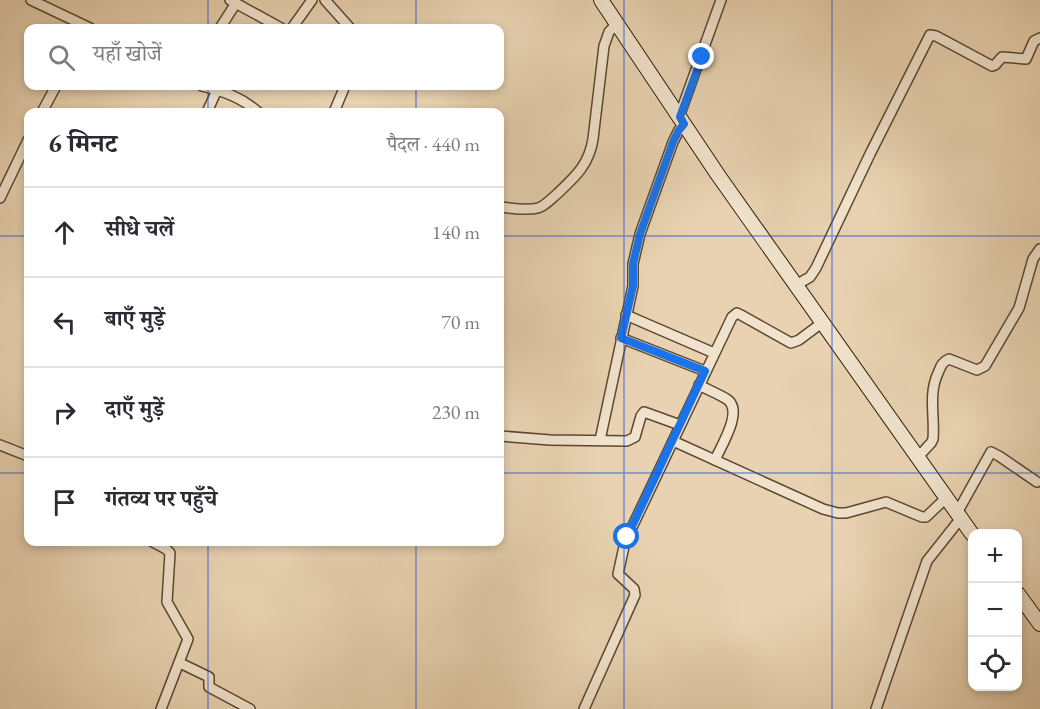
<!DOCTYPE html>
<html lang="hi">
<head>
<meta charset="utf-8">
<style>
	:root { --surface:#fff; --page:#f2f2f3; --text:#2b2b33; --muted:#7c7c81; --line:#e1e1e2 }
	body { margin:0; font-family:"EB Garamond","Noto Serif Devanagari",serif; background:var(--page); color:var(--text) }
	.controls { position:absolute; right:18px; bottom:18px; display:grid; overflow:hidden; border-radius:12px; box-shadow:0 3px 9px #0003 }
	.controls button { width:54px; height:54px; display:grid; place-items:center; padding:0; border:0; border-bottom:2px solid var(--line); background:var(--surface); color:var(--text); font:30px sans-serif }
	.stop { position:absolute; width:18px; height:18px; margin:-14px; border:4px solid #1a73e8; border-radius:50%; background:#fff }
	.stop.end { background:#1a73e8; border-color:#fff; box-shadow:0 2px 6px #0008 }
	.list { margin:0; padding:0; list-style:none }
	h2 { display:flex; justify-content:space-between; align-items:center; height:78px; margin:0; padding:0 24px; font-size:26px }
	h2 small { font-size:20px; font-weight:400; color:var(--muted) }
	.list li { display:grid; grid-template-columns:39px 1fr auto; gap:18px; align-items:center; box-sizing:border-box; height:90px; padding:0 24px; border-top:2px solid var(--line) }
	.list b { display:block; font-size:22px; white-space:nowrap }
	.list em { font-size:20px; font-style:normal; color:var(--muted) }
	.icon { flex:none; width:33px; height:33px; fill:none; stroke:currentColor; stroke-width:2; stroke-linecap:round; stroke-linejoin:round }
	.map { position:relative; flex:none; width:1040px; height:709px; overflow:hidden }
	.search { position:absolute; background:var(--surface); box-shadow:0 3px 9px #0003; left:24px; top:24px; width:480px; height:66px; display:flex; align-items:center; gap:15px; box-sizing:border-box; padding:0 21px; border-radius:12px; color:var(--muted); font-size:22px }
	.panel { position:absolute; background:var(--surface); box-shadow:0 3px 9px #0003; left:24px; top:108px; width:480px; height:438px; border-radius:12px }
	.map>svg:first-child { display:block }
	.lines { fill:none; stroke-linecap:round; stroke-linejoin:round }
	.minor-casing { stroke:#5c482e; stroke-width:12 }
	.secondary-casing { stroke:#2d1a03; stroke-width:16 }
	.minor { stroke:#f0e2cc; stroke-width:9 }
	.secondary { stroke:#f0e2cc; stroke-width:14 }
	.route { stroke:#1a73e8; stroke-width:8 }
	.grid { fill:none; stroke:#1d4ed8; stroke-width:1.5; stroke-opacity:0.55 }
</style>
</head>
<body>
<div class="map">
<svg width="1040" height="709" viewBox="0 0 1040 709">
	<rect width="100%" height="100%" fill="#e8d2b1"/>
	<filter id="stains"><feTurbulence type="fractalNoise" baseFrequency=".00333" numOctaves="4"/><feColorMatrix values="0 0 0 0 .2 0 0 0 0 .09 0 0 0 0 .02 0 0 0 .5 -.17"/></filter>
	<radialGradient id="worn" r=".72"><stop offset=".6" stop-color="#630" stop-opacity="0"/><stop offset="1" stop-color="#630" stop-opacity=".3"/></radialGradient>
	<g class="lines">
		<g class="minor-casing">
			<g id="minor">
				<path d="M31,0l59,28"/>
				<path d="M230,0l51,28"/>
				<path d="M325,0l25,28"/>
				<path d="M220,28l16,-25"/>
				<path d="M292,28l20,-28"/>
				<path d="M202,86c21,5 39,11 56,26"/>
				<path d="M42,112l14,-26"/>
				<path d="M207,112l10,-22"/>
				<path d="M334,112l11,-26"/>
				<path d="M679,117l42,-117"/>
				<path d="M0,198l28,-58"/>
				<path d="M500,207c12,1 26,4 38,1 7,-2 13,-9 19,-14 18,-17 32,-29 36,-55l11,-93 5,-14 8,-9"/>
				<path d="M796,285l14,-8 6,-9 54,-114 60,-119 6,1 56,30 3,-1 7,-8 24,2 8,-18 6,-3"/>
				<path d="M626,315l88,38"/>
				<path d="M621,338l84,33"/>
				<path d="M699,385c9,5 20,9 29,15 15,12 -7,46 -13,60"/>
				<path d="M500,436l50,4 77,1 8,-4 6,-21 3,-4 36,13"/>
				<path d="M600,440l33,-154v-22l7,-30 33,-92 6,-12 5,-5"/>
				<path d="M673,441l150,68 15,4h8l40,-11 36,15h4l21,-20"/>
				<path d="M0,445l28,11"/>
				<path d="M918,457l13,-14 2,-4c2,-23 -5,-44 5,-66 3,-7 4,-11 11,-14l28,11 8,-4 34,-58 14,-49 7,-10"/>
				<path d="M957,513l34,-61 8,4 38,26"/>
				<path d="M153,542l13,7 4,4 -3,49 21,37 -27,70"/>
				<path d="M180,663l29,14v10l41,22"/>
				<path d="M584,709l51,-114 -1,-6 -16,-15 7,-32 107,-225 5,-4 4,2 50,28 8,-3 24,-18"/>
				<path d="M876,709l51,-148 34,-43"/>
			</g>
		</g>
		<g class="secondary-casing">
			<g id="secondary">
				<path d="M601,0l117,175 254,359"/>
				<path d="M1018,594l22,30"/>
			</g>
		</g>
		<use href="#minor" class="minor"/>
		<use href="#secondary" class="secondary"/>
	</g>
	<g class="lines">
		<path class="route" d="M627,537l78,-166 -84,-33 12,-52v-22l7,-30 33,-92 6,-12 5,-6 -4,-7 22,-60"/>
	</g>
	<path class="grid" d="M208,0v28M416,0v28M624,0v709M832,0v709M208,86v26M416,86v26M0,236h28M500,236h540M0,473h28M500,473h540M208,542v167M416,542v167"/>
	<rect width="100%" height="100%" filter="url(#stains)"/>
	<rect width="100%" height="100%" fill="url(#worn)"/>
</svg>
<div class="controls">
<button>+</button>
<button>−</button>
<button><svg class="icon" aria-label="locate" viewBox="0 0 24 24"><circle cx="12" cy="12" r="6"/><path d="M12 2v4M12 18v4M2 12h4M18 12h4"/></svg></button>
</div>
<div class="stop" style="left:627px;top:537px"></div>
<div class="stop end" style="left:702px;top:57px"></div>
<div class="search"><svg class="icon" aria-label="search" viewBox="0 0 24 24"><circle cx="10" cy="10" r="6"/><path d="M15 15l6 6"/></svg>यहाँ खोजें</div>
<section class="panel">
<h2>6 मिनट<small>पैदल · 440 m</small></h2>
<ul class="list">
<li><svg class="icon" aria-label="ahead" viewBox="0 0 24 24"><path d="M12 20V5M6 11l6-6 6 6"/></svg><div><b>सीधे चलें</b></div><em>140 m</em></li>
<li><svg class="icon" aria-label="left" viewBox="0 0 24 24"><path d="M17 20v-9H6M10 6l-5 5 5 5"/></svg><div><b>बाएँ मुड़ें</b></div><em>70 m</em></li>
<li><svg class="icon" aria-label="right" viewBox="0 0 24 24"><path d="M7 20v-9h11M14 6l5 5-5 5"/></svg><div><b>दाएँ मुड़ें</b></div><em>230 m</em></li>
<li><svg class="icon" aria-label="arrive" viewBox="0 0 24 24"><path d="M6 21V4h12l-3 4 3 4H6"/></svg><div><b>गंतव्य पर पहुँचे</b></div></li>
</ul>
</section>
</div>
</body>
</html>
